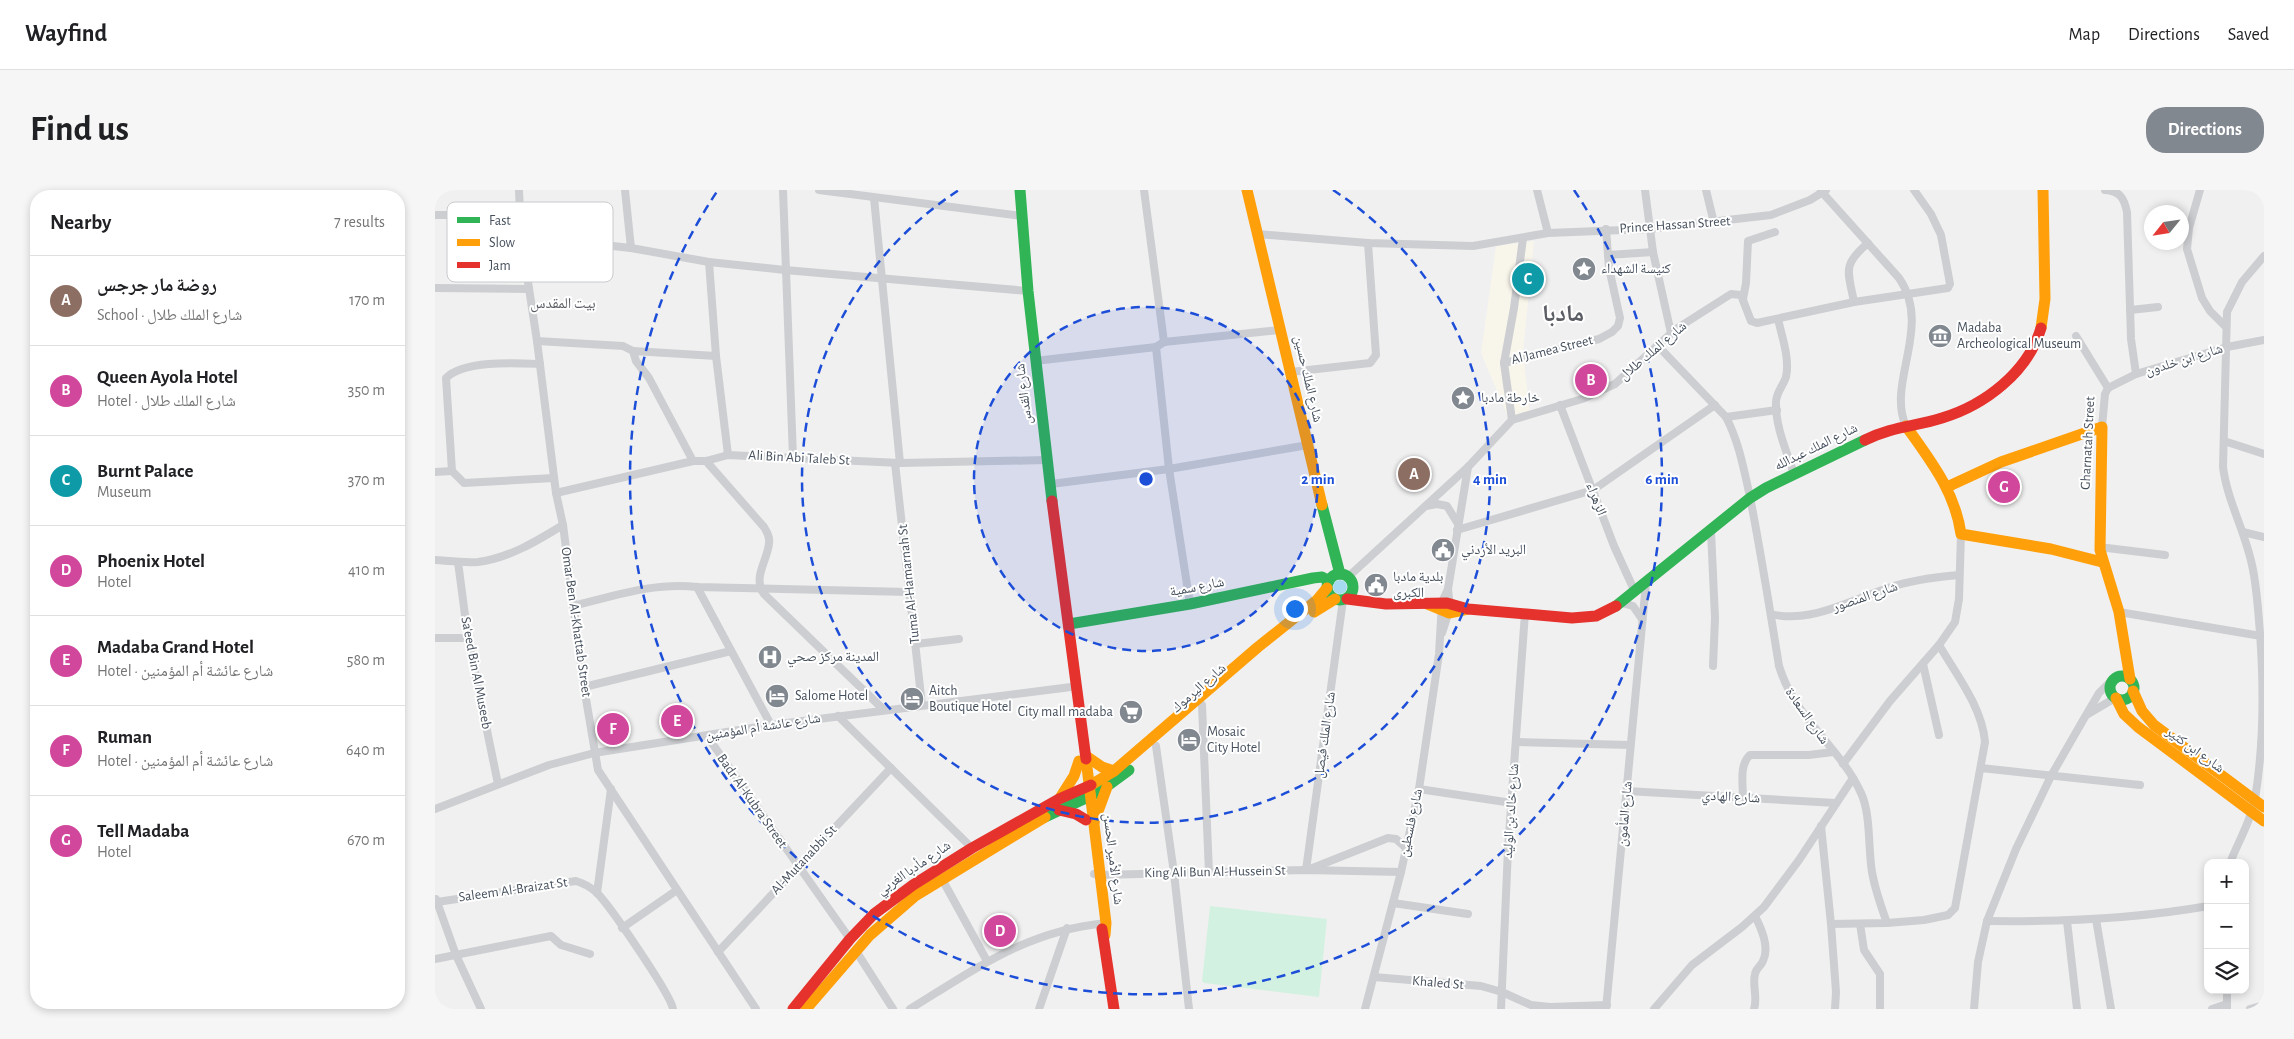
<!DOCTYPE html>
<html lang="en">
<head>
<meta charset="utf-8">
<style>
	:root { --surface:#fff; --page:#f6f6f6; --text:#202124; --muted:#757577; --line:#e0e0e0; --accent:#828890 }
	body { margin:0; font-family:"Alegreya Sans","Noto Naskh Arabic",sans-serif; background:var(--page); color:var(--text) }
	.controls { position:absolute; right:15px; bottom:15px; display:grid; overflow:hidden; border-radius:10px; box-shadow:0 2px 8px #0003 }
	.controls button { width:45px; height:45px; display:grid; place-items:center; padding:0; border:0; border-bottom:1px solid var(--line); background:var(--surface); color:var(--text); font:25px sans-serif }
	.compass { position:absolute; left:1709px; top:15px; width:45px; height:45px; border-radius:50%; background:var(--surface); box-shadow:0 2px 8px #0003; rotate:240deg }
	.you { position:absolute; left:859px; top:418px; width:18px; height:18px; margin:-12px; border:4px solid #fff; border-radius:50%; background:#1a73e8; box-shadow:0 0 0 8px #1a73e833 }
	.badge { display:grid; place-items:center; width:32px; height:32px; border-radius:50%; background:var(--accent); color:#fff; font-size:16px; font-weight:700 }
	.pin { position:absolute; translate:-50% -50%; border:2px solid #fff; box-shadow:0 1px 5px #0006 }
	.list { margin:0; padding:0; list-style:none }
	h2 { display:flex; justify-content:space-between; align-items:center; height:65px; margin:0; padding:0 20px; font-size:21px }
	h2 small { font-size:16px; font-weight:400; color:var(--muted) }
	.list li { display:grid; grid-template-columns:32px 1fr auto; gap:15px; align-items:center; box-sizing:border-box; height:90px; padding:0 20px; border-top:1px solid var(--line) }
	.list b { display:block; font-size:19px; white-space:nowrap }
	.list p { margin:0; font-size:16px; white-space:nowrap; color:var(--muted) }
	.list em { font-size:16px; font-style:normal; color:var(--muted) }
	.icon { flex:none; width:28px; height:28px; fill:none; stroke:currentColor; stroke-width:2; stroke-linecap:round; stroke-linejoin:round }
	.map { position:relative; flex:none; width:1829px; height:819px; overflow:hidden; border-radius:20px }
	header { display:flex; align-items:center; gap:30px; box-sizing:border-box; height:70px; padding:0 25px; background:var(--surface); border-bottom:1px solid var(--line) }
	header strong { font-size:24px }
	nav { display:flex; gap:28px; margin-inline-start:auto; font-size:18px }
	.intro { display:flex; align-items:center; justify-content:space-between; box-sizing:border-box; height:120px; padding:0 30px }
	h1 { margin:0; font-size:35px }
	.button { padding:12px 22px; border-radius:20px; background:var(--accent); color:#fff; font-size:18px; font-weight:700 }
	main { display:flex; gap:30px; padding:0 30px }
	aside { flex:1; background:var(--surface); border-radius:20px; box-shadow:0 2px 8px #0003 }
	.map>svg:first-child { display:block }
	.commercial { fill:#f8f5eb }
	.green { fill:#d3f1e1 }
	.water { fill:#a6daf0 }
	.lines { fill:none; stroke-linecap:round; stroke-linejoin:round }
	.street { stroke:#ccced1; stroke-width:8 }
	.fast { stroke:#30b455; stroke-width:11 }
	.slow { stroke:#ff9f0a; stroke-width:11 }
	.jam { stroke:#e5322d; stroke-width:11 }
	.ring { fill:none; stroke:#1d4ed8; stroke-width:2.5; stroke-dasharray:9 6 }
	.labels { text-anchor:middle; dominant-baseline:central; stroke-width:4; stroke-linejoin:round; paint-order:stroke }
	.street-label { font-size:14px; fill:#46505d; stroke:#fff }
	.poi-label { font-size:14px; fill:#46505d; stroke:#fff; text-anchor:start }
	.neighbourhood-label { font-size:15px; fill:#5b5e64; stroke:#fff }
	.town-label { font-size:24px; font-weight:bold; fill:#5b5e64; stroke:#fff }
	.key { fill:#fff; stroke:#c8cace; stroke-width:1 }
	.key-label { font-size:14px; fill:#46505d }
	.centre { fill:#1d4ed8; stroke:#fff; stroke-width:2.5 }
	.ring-label { font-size:15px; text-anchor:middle; font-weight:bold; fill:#1d4ed8; stroke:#fff; stroke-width:4; stroke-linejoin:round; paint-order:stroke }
</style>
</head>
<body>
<header>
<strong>Wayfind</strong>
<nav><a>Map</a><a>Directions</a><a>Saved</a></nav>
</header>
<div class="intro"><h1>Find us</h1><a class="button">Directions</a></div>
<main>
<aside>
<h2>Nearby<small>7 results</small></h2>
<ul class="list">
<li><span class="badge" style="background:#8d6e63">A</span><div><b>روضة مار جرجس</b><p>School · شارع الملك طلال</p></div><em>170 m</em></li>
<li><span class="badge" style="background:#d1479c">B</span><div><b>Queen Ayola Hotel</b><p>Hotel · شارع الملك طلال</p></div><em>350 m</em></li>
<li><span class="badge" style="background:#0f9aa8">C</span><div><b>Burnt Palace</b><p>Museum</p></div><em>370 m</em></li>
<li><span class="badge" style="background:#d1479c">D</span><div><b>Phoenix Hotel</b><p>Hotel</p></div><em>410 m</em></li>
<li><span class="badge" style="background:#d1479c">E</span><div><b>Madaba Grand Hotel</b><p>Hotel · شارع عائشة أم المؤمنين</p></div><em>580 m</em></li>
<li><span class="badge" style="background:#d1479c">F</span><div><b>Ruman</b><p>Hotel · شارع عائشة أم المؤمنين</p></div><em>640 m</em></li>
<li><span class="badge" style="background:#d1479c">G</span><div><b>Tell Madaba</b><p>Hotel</p></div><em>670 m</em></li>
</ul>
</aside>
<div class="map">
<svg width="1829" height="819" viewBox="0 0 1829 819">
	<rect width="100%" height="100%" fill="#f1f0f0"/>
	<path class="commercial" d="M1099,51l-11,111 7,63 -19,9 -30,-71 15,-107z"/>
	<path class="green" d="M775,716l117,13 -8,78 -115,-14 -2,-2z"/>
	<circle class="water" cx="905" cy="397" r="7"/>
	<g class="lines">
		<g class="street">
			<path d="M84,0l2,46 16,105 19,152 7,32 21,162 14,83 158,239"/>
			<path d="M190,0l6,58"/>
			<path d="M348,0l10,267"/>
			<path d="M384,0l203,26"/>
			<path d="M709,0l20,152"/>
			<path d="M1102,0l11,43"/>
			<path d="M1210,0l8,62 18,81"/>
			<path d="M1271,0l8,33"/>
			<path d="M1670,0c15,1 19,8 22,22l4,127 5,35"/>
			<path d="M1765,0l-11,38 -2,21 15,49 8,13 16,16"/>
			<path d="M1386,1l78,87c34,49 -13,105 7,148"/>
			<path d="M439,8l26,265"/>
			<path d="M0,25h87"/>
			<path d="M822,44l111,9 105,3 75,-13 101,-4 122,-14 39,-15 16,-10"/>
			<path d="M86,46l110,12 78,14 76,8 243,21"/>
			<path d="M1173,65l45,-3"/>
			<path d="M274,72l7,94 12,99"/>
			<path d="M0,98l94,1"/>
			<path d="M1308,109l3,-16 2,-42 27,-9"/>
			<path d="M1419,112c-6,-31 -12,-37 14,-59"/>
			<path d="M1695,120l28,-3"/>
			<path d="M1343,129c4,18 12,40 8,58 -3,9 -10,16 -10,25 -1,24 11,50 18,72"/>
			<path d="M1641,146l32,52"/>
			<path d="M102,151l86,5 10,5 3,10 13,17 44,83"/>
			<path d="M1222,155l69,72c13,25 18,53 24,80 11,56 20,113 29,169 17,55 60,79 82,127 10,21 7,56 11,79 3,18 9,34 15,51"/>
			<path d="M721,157l13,122 21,135"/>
			<path d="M198,161l83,5"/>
			<path d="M600,171l121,-14 8,-5 116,-12"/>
			<path d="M1069,173l95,-24 13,-7 6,-6 2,-8 -11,-50 -3,-39"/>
			<path d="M105,174c-24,-1 -76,-4 -94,14l6,93 12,12 90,-5"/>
			<path d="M856,182l79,-9 6,-8 -8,-112"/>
			<path d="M1673,198l28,-14 91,-27 37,-7"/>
			<path d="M1125,215l54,141 21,46"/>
			<path d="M1291,227l51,-7"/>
			<path d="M1077,230l-8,-57 10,-55 9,-70"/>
			<path d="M1667,237l3,-33 3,-6"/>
			<path d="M1789,251l40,13"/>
			<path d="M271,271l58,66c3,5 6,10 5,16 -1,17 -17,34 -5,51l120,116"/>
			<path d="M460,273l27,242"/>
			<path d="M0,282l17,-1"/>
			<path d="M616,294l118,-15 139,-24"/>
			<path d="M121,303l137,-32h13l22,-6 172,8 147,-3"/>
			<path d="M991,316l11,-2 10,2 11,18"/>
			<path d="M1022,340l136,-40 122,-85"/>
			<path d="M1276,341l4,87 -2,48"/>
			<path d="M1808,342l21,5"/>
			<path d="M1664,357l66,8"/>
			<path d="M0,370c14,1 29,3 43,2 31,-4 59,-21 85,-37"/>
			<path d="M23,372l10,76 30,146"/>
			<path d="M913,387l120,-110 44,-47 70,-21 33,-15 61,-55 55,-35 10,1 10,26 6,2 97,-21 94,-14 2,-4 -9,-49 -10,-21 -17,-24"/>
			<path d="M262,397l74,138"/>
			<path d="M1187,413l11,3 9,13"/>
			<path d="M138,416c41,-10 81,-24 124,-19l211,5"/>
			<path d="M1684,422l142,24"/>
			<path d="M1336,424c39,10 80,-14 117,-26 23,-8 47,-11 71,-13"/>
			<path d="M1007,443l8,-25 -2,-19"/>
			<path d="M0,448h33"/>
			<path d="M481,454l43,-5"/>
			<path d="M1488,474l16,71"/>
			<path d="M149,497l147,-36"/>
			<path d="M767,515l7,168"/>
			<path d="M1653,524l27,-16"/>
			<path d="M403,526l134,132"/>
			<path d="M272,546l143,203"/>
			<path d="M1081,552l114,3"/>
			<path d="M721,556l18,127 15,136"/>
			<path d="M1408,574l47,-63 49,-56 16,-23 4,-23 2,-65"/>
			<path d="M1546,578l159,17"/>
			<path d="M984,599l93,14"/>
			<path d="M1192,601l209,12"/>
			<path d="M1308,608c0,-14 -4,-33 7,-43h59l24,-3"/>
			<path d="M0,619l114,-44 45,-12 177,-28 300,-38"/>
			<path d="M1386,636l10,98 5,68 -1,17"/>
			<path d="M1795,673c8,-21 21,-42 25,-64 9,-55 9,-111 5,-166 -2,-23 -3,-46 -8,-68 -7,-34 -25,-65 -29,-98l4,-155 15,-30 22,-26"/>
			<path d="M875,679l78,-31 8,1 10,9"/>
			<path d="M871,680l37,-270"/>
			<path d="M659,684l6,1 206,-5 95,2"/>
			<path d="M507,689l45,82"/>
			<path d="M162,703l14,-104"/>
			<path d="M1,709l20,56 25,54"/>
			<path d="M2,712l139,-21c7,2 14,6 20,11 13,12 75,103 77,117"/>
			<path d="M958,713l75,11"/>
			<path d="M1661,729l15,90"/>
			<path d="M1552,731c74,1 148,-2 221,-15"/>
			<path d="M1632,731l10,88"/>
			<path d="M1396,734l56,-1 37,-3 24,-5 7,-7 30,-166c-3,-35 -29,-68 -46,-97"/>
			<path d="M1425,734l4,26 16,24v35"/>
			<path d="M187,738l55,-38"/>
			<path d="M421,761l37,58"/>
			<path d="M283,762l173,-184"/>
			<path d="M0,769l116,-23 10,9 29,9"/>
			<path d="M939,787l107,9 21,6 29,13 19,2 57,-2"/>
			<path d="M1792,800v19"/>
			<path d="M475,819c67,-41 116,-78 196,-86"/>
			<path d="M604,819l28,-81"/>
			<path d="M930,819l36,-137 18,-83 20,-135 3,-52 6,-13 20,-122"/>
			<path d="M1066,819l7,-160 17,-236"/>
			<path d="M1171,819l40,-426"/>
			<path d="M1219,819l38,-44 50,-38 22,-20 35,-47 54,-82"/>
			<path d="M1319,819c4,-11 -2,-24 1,-35 1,-6 6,-8 8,-13 7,-14 -2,-33 -8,-45"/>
			<path d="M1539,819l4,-47 9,-41 29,-72 35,-73 31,-54 17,-29 13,-13"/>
			<path d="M1777,819l15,-5"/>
			<path d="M1815,819l14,-4"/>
		</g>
		<g class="fast">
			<path d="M585,0l8,101 24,210"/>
			<path d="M887,315l18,69"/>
			<circle cx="905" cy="397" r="13"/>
			<path d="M1181,416l134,-108 16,-10 99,-48"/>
			<path d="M634,434l121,-20 123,-26 9,-1 7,4"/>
			<circle cx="1687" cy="498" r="12"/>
			<path d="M610,627l54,-25 30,-22"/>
		</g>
		<g class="slow">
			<path d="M812,0l75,315"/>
			<path d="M1606,138l4,-29 -2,-109"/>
			<path d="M1471,236c24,34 49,65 55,108l90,15 51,13"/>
			<path d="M1512,297l54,-25 101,-35 -2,123 19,62 11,67"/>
			<path d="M992,414l22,9 19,-4"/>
			<path d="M879,422l21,-13"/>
			<path d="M1698,501l9,20 12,14 110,82"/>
			<path d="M1681,508l8,16 14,13 126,94"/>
			<path d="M651,566l16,11 12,4"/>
			<path d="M651,569l20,164 -1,12"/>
			<path d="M656,595l23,-14 144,-124 59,-47 10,-12"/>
			<path d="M625,608l14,-22 5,-15"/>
			<path d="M659,632l13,-35"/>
			<path d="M371,819l64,-74 45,-39 130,-79"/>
		</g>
		<g class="jam">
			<path d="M1430,250c29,-14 49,-13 77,-22 43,-13 86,-46 99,-90"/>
			<path d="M617,311l34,258"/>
			<path d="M912,409l39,5 61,-1 21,6 104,9 24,-2 20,-10"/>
			<path d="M624,620l17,4 10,6"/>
			<path d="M667,739l12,80"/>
			<path d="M358,819l57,-70 24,-25 39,-29 59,-37 87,-49 32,-14"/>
		</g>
	</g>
	<circle cx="711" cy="289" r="172" fill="#1d4ed8" fill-opacity=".12"/>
	<g class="ring">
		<circle cx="711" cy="289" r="172"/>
		<path d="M898 0A344 344 0 1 1 524 0"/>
		<path d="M1139 0A516 516 0 1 1 283 0"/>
	</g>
	<defs>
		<g id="sight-disc" transform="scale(1.25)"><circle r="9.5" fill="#828890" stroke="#fff"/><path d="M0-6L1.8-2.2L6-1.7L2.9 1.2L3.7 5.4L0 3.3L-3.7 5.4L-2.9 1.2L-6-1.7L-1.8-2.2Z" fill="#fff"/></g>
		<g id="museum-disc" transform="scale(1.25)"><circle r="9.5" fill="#828890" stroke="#fff"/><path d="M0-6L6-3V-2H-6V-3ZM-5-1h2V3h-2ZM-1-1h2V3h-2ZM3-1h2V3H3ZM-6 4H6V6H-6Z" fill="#fff"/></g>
		<g id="civic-disc" transform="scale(1.25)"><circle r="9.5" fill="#828890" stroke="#fff"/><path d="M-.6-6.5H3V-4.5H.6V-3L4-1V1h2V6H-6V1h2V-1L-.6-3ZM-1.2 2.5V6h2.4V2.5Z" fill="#fff"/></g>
		<g id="hospital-disc" transform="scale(1.25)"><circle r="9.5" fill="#828890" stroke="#fff"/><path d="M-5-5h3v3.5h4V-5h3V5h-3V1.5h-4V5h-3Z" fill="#fff"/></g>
		<g id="hotel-disc" transform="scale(1.25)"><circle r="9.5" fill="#828890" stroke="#fff"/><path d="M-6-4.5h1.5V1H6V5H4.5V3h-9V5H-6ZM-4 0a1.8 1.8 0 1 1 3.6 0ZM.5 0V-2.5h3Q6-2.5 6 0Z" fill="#fff"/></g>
		<g id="supermarket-disc" transform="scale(1.25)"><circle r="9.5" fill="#828890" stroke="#fff"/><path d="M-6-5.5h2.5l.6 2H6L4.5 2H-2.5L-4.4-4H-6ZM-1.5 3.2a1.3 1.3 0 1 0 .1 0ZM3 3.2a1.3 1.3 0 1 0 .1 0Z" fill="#fff"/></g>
	</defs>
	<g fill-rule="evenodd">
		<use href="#sight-disc" x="1149" y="79"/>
		<use href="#museum-disc" x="1505" y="146"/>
		<use href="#sight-disc" x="1028" y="208"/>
		<use href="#civic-disc" x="1008" y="360"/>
		<use href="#civic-disc" x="941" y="395"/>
		<use href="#hospital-disc" x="335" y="467"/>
		<use href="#hotel-disc" x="342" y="506"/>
		<use href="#hotel-disc" x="477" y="509"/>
		<use href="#supermarket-disc" x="696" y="522"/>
		<use href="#hotel-disc" x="754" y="550"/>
	</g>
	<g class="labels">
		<g class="street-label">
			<text transform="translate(1240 35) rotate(-4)">Prince Hassan Street</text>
			<text transform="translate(1117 160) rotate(-14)">Al Jamea Street</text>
			<text transform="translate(1218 161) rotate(-40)">شارع الملك طلال</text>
			<text transform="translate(1749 170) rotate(-17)">شارع ابن خلدون</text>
			<text transform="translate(873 189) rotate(77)">شارع الملك حسين</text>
			<text transform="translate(589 204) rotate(-97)">شارع القدس</text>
			<text transform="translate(1653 253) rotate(-87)">Gharnatah Street</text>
			<text transform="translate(1381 257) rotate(-26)">شارع الملك عبدالله</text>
			<text transform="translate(364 268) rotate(3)">Ali Bin Abi Taleb St</text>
			<text transform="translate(1161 309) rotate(69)">الزهراء</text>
			<text transform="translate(474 394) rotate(-96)">Tuma Al-Hamarnah St</text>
			<text transform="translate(762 397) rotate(-11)">شارع سمية</text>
			<text transform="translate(1430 407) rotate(-19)">شارع المنصور</text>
			<text transform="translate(141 432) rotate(82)">Omar Ben Al-Khattab Street</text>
			<text transform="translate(41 483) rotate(79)">Sa'eed Bin Al Museeb</text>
			<text transform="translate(764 498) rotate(-41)">شارع اليرموك</text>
			<text transform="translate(1372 526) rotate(55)">شارع السعادة</text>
			<text transform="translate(328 537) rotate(-9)">شارع عائشة أم المؤمنين</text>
			<text transform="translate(890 545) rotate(-82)">شارع الملك فيصل</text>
			<text transform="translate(1760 560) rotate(36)">شارع ابن كثير</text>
			<text transform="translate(1296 607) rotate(3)">شارع الهادي</text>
			<text transform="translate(317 611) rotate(55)">Badr Al-Kubra Street</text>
			<text transform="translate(1076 621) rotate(-86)">شارع خالد بن الوليد</text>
			<text transform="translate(1190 624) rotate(-85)">شارع المأمون</text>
			<text transform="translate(976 633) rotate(-78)">شارع فلسطين</text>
			<text transform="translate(678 669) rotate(83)">شارع الأمير الحسن</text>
			<text transform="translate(369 670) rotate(-47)">Al-Mutanabbi St</text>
			<text transform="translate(479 678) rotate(-34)">شارع مأدبا الغربي</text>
			<text transform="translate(780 682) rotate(-1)">King Ali Bun Al-Hussein St</text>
			<text transform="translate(78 700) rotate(-8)">Saleem Al-Braizat St</text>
			<text transform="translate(1003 793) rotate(5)">Khaled St</text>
		</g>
		<g class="poi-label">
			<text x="1166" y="79">كنيسة الشهداء</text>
			<text x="1522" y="138">Madaba<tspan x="1522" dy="16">Archeological Museum</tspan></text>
			<text x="1046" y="208">خارطة مادبا</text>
			<text x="1026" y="360">البريد الأردني</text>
			<text x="958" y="387">بلدية مادبا<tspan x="958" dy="16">الكبرى</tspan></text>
			<text x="352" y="467">المدينة مركز صحي</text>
			<text x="494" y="501">Aitch<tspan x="494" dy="16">Boutique Hotel</tspan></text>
			<text x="360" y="506">Salome Hotel</text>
			<text x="678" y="522" text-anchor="end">City mall madaba</text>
			<text x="772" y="542">Mosaic<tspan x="772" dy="16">City Hotel</tspan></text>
		</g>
		<g class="neighbourhood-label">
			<text x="128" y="113">بيت المقدس</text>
		</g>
		<g class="town-label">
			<text x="1128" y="124">مادبا</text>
		</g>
	</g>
	<rect x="12" y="12" width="166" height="80" rx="8" class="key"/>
	<rect x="22" y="27" width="23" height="6" fill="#30b455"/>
	<rect x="22" y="49" width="23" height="7" fill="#ff9f0a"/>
	<rect x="22" y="72" width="23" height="6" fill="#e5322d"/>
	<g class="key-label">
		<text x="54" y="35">Fast</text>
		<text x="54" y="57">Slow</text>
		<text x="54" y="80">Jam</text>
	</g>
	<circle cx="711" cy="289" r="8" class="centre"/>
	<g class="ring-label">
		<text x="883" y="294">2 min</text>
		<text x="1055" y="294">4 min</text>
		<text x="1227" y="294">6 min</text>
	</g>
</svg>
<div class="controls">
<button>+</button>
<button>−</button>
<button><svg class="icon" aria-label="layers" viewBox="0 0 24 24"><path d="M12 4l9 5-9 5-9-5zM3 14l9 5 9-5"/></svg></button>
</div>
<svg class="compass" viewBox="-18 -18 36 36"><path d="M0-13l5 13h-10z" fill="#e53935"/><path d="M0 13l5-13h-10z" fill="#757577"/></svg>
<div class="you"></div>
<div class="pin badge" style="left:979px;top:284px;background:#8d6e63">A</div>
<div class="pin badge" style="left:1156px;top:190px;background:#d1479c">B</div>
<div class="pin badge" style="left:1093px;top:89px;background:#0f9aa8">C</div>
<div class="pin badge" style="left:565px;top:741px;background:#d1479c">D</div>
<div class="pin badge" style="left:242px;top:531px;background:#d1479c">E</div>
<div class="pin badge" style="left:178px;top:539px;background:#d1479c">F</div>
<div class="pin badge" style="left:1569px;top:297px;background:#d1479c">G</div>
</div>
</main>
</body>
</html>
